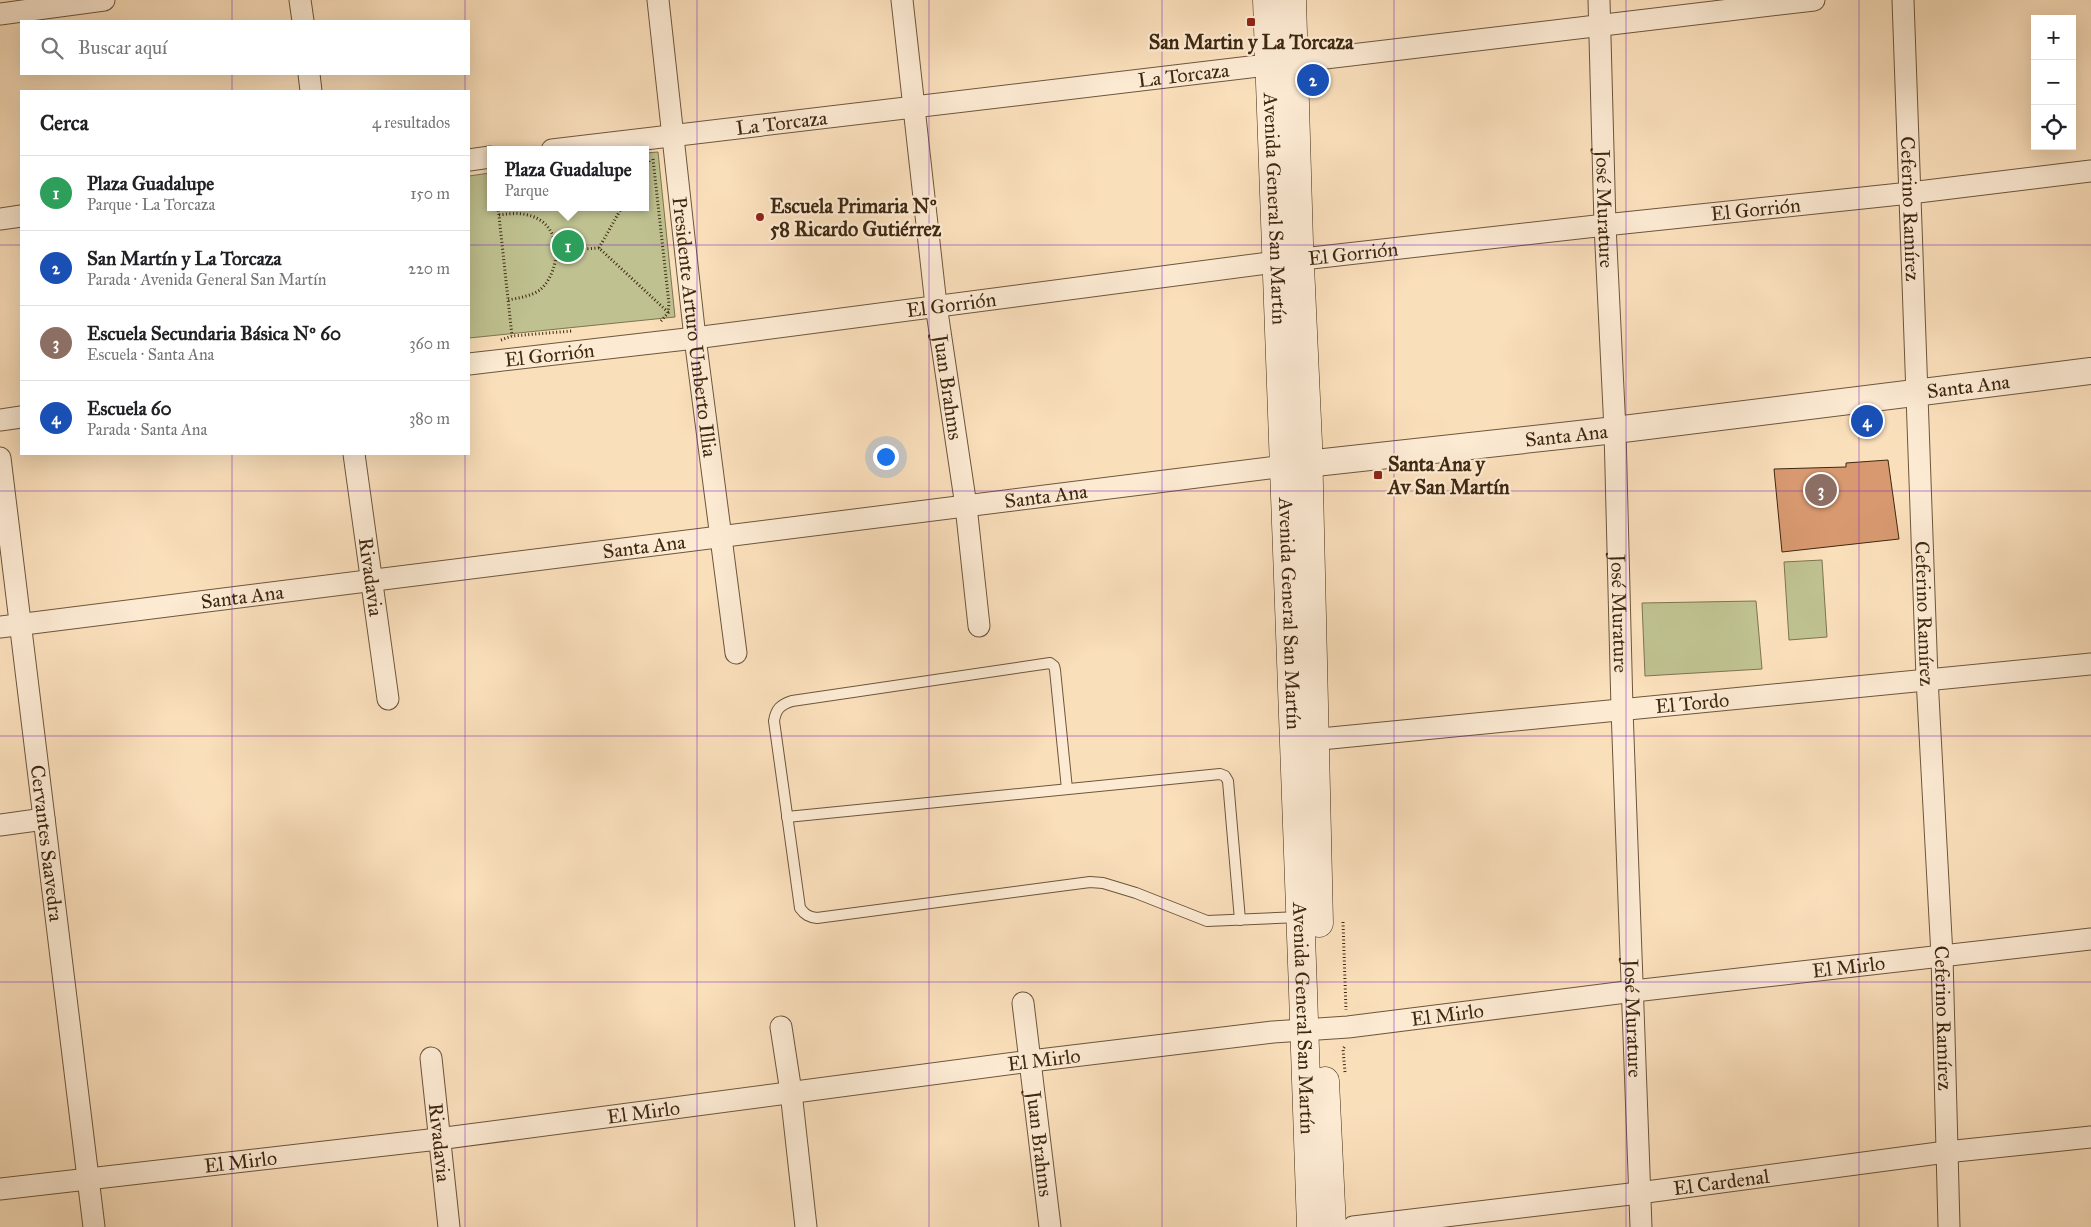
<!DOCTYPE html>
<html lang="es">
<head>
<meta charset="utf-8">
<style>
	:root { --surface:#fff; --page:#f2f2f2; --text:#202124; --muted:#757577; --line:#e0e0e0; --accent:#1a73e8 }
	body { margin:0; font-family:"IM FELL Great Primer",serif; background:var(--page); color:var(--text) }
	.controls { position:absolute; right:15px; top:15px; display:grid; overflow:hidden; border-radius:0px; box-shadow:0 5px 20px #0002 }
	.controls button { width:45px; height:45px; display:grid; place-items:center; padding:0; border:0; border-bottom:1px solid var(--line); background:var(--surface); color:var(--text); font:25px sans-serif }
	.you { position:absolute; left:885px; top:456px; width:18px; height:18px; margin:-12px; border:4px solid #fff; border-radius:50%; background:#1a73e8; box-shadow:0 0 0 8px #1a73e833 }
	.badge { display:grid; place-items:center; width:32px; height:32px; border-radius:50%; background:var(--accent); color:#fff; font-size:16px; font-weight:700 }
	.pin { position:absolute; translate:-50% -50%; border:2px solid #fff; box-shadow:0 1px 5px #0006 }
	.popup { position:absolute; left:487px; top:146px; width:162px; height:65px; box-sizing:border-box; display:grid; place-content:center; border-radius:0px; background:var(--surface); filter:drop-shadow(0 1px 4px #0005); font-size:16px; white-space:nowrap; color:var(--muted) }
	.popup b { font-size:19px; color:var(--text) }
	.popup::after { content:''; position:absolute; left:50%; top:100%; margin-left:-10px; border:10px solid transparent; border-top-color:var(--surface) }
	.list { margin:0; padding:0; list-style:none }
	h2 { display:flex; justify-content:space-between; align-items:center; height:65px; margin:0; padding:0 20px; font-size:21px }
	h2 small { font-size:16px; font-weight:400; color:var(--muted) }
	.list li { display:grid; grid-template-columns:32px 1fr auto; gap:15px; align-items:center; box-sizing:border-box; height:75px; padding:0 20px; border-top:1px solid var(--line) }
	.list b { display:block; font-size:19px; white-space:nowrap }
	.list p { margin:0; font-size:16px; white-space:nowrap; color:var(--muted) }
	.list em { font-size:16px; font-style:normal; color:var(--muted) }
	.icon { flex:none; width:28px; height:28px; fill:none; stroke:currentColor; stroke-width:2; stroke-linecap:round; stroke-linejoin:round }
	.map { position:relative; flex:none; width:2091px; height:1227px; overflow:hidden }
	.search { position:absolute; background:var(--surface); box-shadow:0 5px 20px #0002; left:20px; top:20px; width:450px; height:55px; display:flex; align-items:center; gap:12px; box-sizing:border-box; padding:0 18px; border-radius:0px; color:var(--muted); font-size:19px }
	.panel { position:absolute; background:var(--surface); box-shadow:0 5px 20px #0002; left:20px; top:90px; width:450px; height:365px; border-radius:0px }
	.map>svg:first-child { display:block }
	.green { fill:#bfc190; stroke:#7e7450 }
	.building { fill:#d89970; stroke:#3e2810 }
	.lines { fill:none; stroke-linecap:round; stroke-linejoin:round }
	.service-casing { stroke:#6d563b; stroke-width:12 }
	.minor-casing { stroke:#6d563b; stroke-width:23 }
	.tertiary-casing { stroke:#6d563b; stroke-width:28 }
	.secondary-casing { stroke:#3e2810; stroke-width:29 }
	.path { stroke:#3e2810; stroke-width:3; stroke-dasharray:1 2.5; stroke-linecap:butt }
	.service { stroke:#fcead3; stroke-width:10 }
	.minor { stroke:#fcead3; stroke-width:21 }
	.tertiary { stroke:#fcead3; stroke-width:26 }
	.secondary { stroke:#fcead3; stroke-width:28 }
	.grid { fill:none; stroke:#7b2cbf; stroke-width:1; stroke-opacity:0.55 }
	.poi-dot { fill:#8f2418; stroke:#fcead3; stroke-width:2 }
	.labels { text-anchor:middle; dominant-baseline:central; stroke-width:4.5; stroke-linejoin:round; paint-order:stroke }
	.poi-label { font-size:20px; font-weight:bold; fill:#3e2810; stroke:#fcead3; text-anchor:start }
	.street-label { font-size:20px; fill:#3e2810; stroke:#fcead3 }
</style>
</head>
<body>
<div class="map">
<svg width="2091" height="1227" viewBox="0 0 2091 1227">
	<rect width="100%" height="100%" fill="#fadfbb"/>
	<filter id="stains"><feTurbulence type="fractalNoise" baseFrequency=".004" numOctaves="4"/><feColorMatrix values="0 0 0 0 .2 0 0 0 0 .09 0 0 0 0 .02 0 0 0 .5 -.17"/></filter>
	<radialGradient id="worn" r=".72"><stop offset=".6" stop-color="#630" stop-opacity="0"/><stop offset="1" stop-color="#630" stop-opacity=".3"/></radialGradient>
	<g class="green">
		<path d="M658,152l17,165 -206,21v-162l21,-3v34h156v-54z"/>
		<path d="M1822,560l5,77 -38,3 -5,-78z"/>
		<path d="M1756,601l6,68 -117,7 -3,-73z"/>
	</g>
	<path class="building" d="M1888,460l11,79 -117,13 -8,-83 72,-2v-4z"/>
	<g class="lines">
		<g class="service-casing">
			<g id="service">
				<path d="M1067,789l-12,-119 -1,-4 -4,-3 -258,38c-12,4 -16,8 -18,20l26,187c5,7 9,9 17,10l273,-36 13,1 33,10 71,28 93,-4"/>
				<path d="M787,817l433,-43 5,2 3,5 12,139"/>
			</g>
		</g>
		<g class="minor-casing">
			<g id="minor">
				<path d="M300,0l3,21"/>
				<path id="s1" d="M658,0l37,338 41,315"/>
				<path id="s2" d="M902,0l34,305 30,201 13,120"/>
				<path id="s3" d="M1599,0l6,225 10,205 7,279 19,518"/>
				<path id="s4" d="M1903,0l24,678 15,278 7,271"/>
				<path d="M0,14l104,-14"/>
				<path d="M309,74l2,17"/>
				<path id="s5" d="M552,150l1262,-150"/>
				<path d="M469,160l21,-3"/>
				<path d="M0,219l21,-3"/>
				<path id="s6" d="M469,364l226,-26 581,-76 329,-37 305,-32 181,-22"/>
				<path d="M0,420l21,-3"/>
				<path id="s7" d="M354,454l34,245"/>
				<path id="s8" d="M0,458l94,769"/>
				<path id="s9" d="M0,627l1285,-161"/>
				<path id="s10" d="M1300,741l791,-77"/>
				<path d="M0,825l44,-6"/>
				<path id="s11" d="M1023,1003l27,224"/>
				<path d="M781,1027l10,65 15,135"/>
				<path id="s12" d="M431,1058l18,169"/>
				<path id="s13" d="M0,1189l438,-50 593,-78 242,-29 75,-5 286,-36 457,-52"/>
				<path id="s14" d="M1353,1227l286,-34 307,-41 145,-15"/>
			</g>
		</g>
		<g class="tertiary-casing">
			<g id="tertiary">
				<path id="s15" d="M1288,466l327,-36 476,-59"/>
			</g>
		</g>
		<g class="secondary-casing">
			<g id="secondary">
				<path id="s16" d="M1267,0c17,409 30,818 44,1227"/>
				<path d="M1292,0l7,243 9,200 11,480"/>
				<path d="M1325,1081l7,146"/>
			</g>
		</g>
		<g class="path">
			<path d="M653,159l16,145 -1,9 -8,9"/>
			<path d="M646,168l4,-9"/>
			<path d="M498,207l14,129"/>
			<path d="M499,215c14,-2 28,-3 41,5 23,15 19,52 1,69 -8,7 -23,9 -33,11"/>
			<path d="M599,248l23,-41"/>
			<path d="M556,251l43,-3 70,65"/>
			<path d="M501,340l11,-4 60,-5"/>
			<path d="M1343,922l3,88"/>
			<path d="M1345,1072l-2,-23 2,-3"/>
		</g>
		<use href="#service" class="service"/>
		<use href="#minor" class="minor"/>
		<use href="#tertiary" class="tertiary"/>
		<use href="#secondary" class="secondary"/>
	</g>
	<path class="grid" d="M232,0v21M465,0v21M697,0v1227M929,0v1227M1162,0v1227M1394,0v1227M1626,0v1227M1859,0v1227M232,74v17M465,74v17M0,245h21M469,245h1622M232,454v773M465,454v773M0,491h2091M0,736h2091M0,982h2091"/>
	<g class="poi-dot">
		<rect x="1246" y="17" width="10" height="10" rx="2.5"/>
		<circle cx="760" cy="217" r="5"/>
		<rect x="1373" y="470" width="10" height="10" rx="2.5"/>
	</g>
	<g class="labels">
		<g class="poi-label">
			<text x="1251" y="42" text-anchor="middle">San Martin y La Torcaza</text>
			<text x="770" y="206">Escuela Primaria Nº<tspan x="770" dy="23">58 Ricardo Gutiérrez</tspan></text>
			<text x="1388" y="464">Santa Ana y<tspan x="1388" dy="23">Av San Martín</tspan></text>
		</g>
		<g class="street-label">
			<text stroke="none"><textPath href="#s5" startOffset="636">La Torcaza</textPath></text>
			<text stroke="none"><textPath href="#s5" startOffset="231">La Torcaza</textPath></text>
			<text stroke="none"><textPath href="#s16" startOffset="209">Avenida General San Martín</textPath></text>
			<text stroke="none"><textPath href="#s3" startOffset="209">José Murature</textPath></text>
			<text stroke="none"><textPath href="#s6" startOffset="1296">El Gorrión</textPath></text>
			<text stroke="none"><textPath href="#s4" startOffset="209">Ceferino Ramírez</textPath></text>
			<text stroke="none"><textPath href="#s6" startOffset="891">El Gorrión</textPath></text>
			<text stroke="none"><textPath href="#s6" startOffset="486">El Gorrión</textPath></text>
			<text stroke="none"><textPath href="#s1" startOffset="329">Presidente Arturo Umberto Illia</textPath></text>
			<text stroke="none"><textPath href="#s6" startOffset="81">El Gorrión</textPath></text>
			<text stroke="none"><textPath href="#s15" startOffset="685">Santa Ana</textPath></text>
			<text stroke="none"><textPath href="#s2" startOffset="390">Juan Brahms</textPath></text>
			<text stroke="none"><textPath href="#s15" startOffset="280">Santa Ana</textPath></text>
			<text stroke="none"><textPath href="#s9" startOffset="1054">Santa Ana</textPath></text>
			<text stroke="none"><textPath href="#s9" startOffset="649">Santa Ana</textPath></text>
			<text stroke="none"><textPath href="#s7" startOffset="124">Rivadavia</textPath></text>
			<text stroke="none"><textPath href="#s9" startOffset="244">Santa Ana</textPath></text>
			<text stroke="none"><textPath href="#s16" startOffset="614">Avenida General San Martín</textPath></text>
			<text stroke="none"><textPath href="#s3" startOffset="614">José Murature</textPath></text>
			<text stroke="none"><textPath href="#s4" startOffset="614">Ceferino Ramírez</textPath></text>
			<text stroke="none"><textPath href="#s10" startOffset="394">El Tordo</textPath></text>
			<text stroke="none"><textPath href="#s8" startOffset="388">Cervantes Saavedra</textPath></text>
			<text stroke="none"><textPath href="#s13" startOffset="1862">El Mirlo</textPath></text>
			<text stroke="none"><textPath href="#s13" startOffset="1458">El Mirlo</textPath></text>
			<text stroke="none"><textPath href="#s16" startOffset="1019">Avenida General San Martín</textPath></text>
			<text stroke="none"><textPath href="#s3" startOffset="1019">José Murature</textPath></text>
			<text stroke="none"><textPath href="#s4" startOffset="1019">Ceferino Ramírez</textPath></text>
			<text stroke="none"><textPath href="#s13" startOffset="1052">El Mirlo</textPath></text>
			<text stroke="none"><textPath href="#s13" startOffset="648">El Mirlo</textPath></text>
			<text stroke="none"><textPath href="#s12" startOffset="85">Rivadavia</textPath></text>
			<text stroke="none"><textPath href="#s11" startOffset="142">Juan Brahms</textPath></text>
			<text stroke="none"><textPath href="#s13" startOffset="242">El Mirlo</textPath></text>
			<text stroke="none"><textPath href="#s14" startOffset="371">El Cardenal</textPath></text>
		</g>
	</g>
	<rect width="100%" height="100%" filter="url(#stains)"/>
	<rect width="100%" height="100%" fill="url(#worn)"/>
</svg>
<div class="controls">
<button>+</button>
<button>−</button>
<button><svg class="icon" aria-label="locate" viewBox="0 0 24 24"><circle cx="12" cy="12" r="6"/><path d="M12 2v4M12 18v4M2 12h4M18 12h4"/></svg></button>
</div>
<div class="you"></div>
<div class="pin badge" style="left:568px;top:246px;background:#2e9e5b">1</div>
<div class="popup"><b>Plaza Guadalupe</b>Parque</div>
<div class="pin badge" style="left:1313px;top:80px;background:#1a4fb4">2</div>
<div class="pin badge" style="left:1821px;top:490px;background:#8d6e63">3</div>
<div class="pin badge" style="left:1867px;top:421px;background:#1a4fb4">4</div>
<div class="search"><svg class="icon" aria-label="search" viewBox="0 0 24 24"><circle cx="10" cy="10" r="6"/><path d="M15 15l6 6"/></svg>Buscar aquí</div>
<section class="panel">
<h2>Cerca<small>4 resultados</small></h2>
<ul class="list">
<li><span class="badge" style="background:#2e9e5b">1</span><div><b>Plaza Guadalupe</b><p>Parque · La Torcaza</p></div><em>150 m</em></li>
<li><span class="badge" style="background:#1a4fb4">2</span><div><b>San Martín y La Torcaza</b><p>Parada · Avenida General San Martín</p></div><em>220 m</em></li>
<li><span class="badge" style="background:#8d6e63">3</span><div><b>Escuela Secundaria Básica Nº 60</b><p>Escuela · Santa Ana</p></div><em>360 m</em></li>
<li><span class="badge" style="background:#1a4fb4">4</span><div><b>Escuela 60</b><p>Parada · Santa Ana</p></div><em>380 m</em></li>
</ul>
</section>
</div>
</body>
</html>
